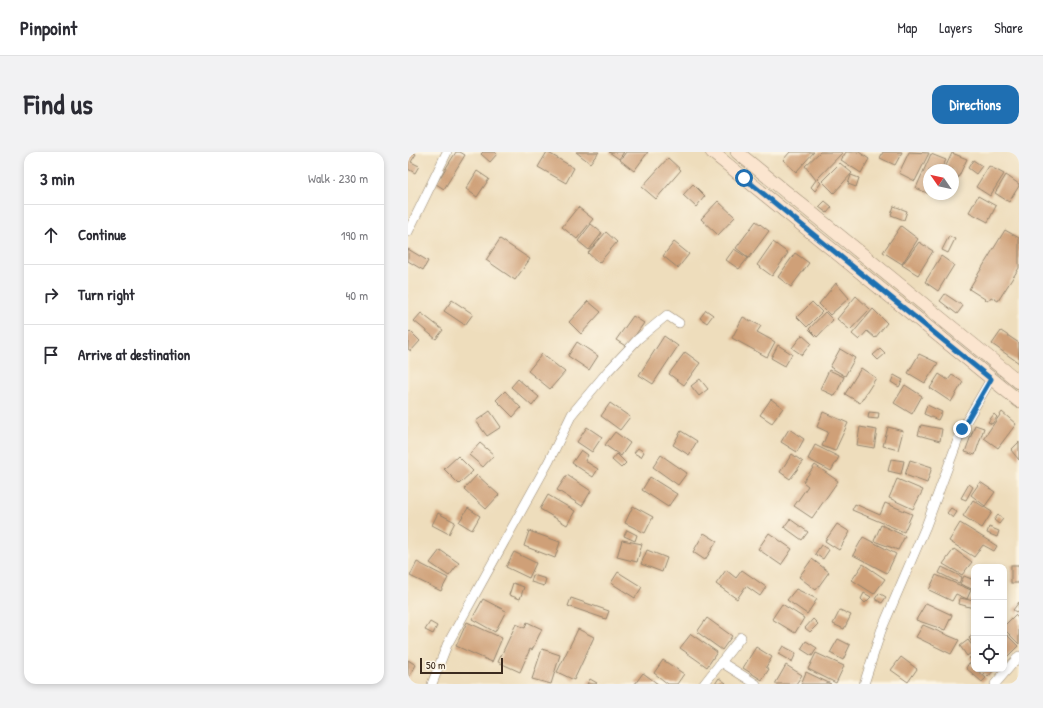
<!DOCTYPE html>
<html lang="en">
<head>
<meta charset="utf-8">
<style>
	:root { --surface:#fff; --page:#f2f2f3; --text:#2b2b33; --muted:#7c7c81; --line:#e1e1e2; --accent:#1f6fb2 }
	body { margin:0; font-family:"Patrick Hand",sans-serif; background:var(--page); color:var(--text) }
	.controls { position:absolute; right:12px; bottom:12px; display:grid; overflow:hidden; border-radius:8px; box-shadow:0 2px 6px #0003 }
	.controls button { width:36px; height:36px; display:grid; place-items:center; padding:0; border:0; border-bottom:1px solid var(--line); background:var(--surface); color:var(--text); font:20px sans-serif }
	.compass { position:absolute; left:515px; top:12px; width:36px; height:36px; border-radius:50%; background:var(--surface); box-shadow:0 2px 6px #0003; rotate:304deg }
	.scale { position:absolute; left:12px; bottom:10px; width:83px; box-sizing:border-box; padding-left:4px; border:2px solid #3b2a1e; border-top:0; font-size:11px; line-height:14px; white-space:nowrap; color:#3b2a1e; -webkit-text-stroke:3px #fcf5e5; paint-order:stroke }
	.stop { position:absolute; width:12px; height:12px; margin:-9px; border:3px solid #1f6fb2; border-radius:50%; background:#fff }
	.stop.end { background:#1f6fb2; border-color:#fff; box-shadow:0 1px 4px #0008 }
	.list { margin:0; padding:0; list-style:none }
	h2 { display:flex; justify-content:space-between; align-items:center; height:52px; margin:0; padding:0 16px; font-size:17px }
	h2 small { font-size:13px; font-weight:400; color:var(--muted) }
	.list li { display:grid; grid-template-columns:26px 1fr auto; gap:12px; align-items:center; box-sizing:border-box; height:60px; padding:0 16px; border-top:1px solid var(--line) }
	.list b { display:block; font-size:15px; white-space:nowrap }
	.list em { font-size:13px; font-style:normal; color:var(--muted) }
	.icon { flex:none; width:22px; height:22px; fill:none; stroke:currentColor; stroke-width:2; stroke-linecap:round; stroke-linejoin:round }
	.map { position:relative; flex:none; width:611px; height:532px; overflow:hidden; border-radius:12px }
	header { display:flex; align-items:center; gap:24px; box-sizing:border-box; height:56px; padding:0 20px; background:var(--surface); border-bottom:1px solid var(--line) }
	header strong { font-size:19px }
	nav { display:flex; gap:22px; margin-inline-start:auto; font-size:14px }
	.intro { display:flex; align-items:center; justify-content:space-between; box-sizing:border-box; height:96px; padding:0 24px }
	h1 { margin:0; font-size:28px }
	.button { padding:10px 18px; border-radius:12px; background:var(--accent); color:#fff; font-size:14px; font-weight:700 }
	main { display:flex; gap:24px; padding:0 24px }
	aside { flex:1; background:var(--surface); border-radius:12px; box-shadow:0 2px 6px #0003 }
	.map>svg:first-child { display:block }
	.building { fill:#cfa078 }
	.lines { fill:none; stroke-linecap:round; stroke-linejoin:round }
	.street-casing { stroke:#94846d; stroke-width:10 }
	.secondary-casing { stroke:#94846d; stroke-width:14 }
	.street { stroke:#fff; stroke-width:9 }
	.secondary { stroke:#fbe5cf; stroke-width:13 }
	.route { stroke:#1f6fb2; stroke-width:5 }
</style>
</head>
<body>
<header>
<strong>Pinpoint</strong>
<nav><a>Map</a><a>Layers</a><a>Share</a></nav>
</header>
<div class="intro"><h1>Find us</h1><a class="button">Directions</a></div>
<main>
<aside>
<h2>3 min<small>Walk · 230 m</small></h2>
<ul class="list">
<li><svg class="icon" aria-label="ahead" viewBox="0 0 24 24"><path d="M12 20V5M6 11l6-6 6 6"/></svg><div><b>Continue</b></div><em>190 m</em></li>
<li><svg class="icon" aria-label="right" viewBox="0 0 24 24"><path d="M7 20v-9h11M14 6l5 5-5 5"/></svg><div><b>Turn right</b></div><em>40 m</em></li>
<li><svg class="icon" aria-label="arrive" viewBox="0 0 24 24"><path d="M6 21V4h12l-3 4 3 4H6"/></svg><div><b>Arrive at destination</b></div></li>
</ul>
</aside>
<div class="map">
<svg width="611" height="532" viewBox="0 0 611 532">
	<rect width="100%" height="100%" fill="#fcf5e5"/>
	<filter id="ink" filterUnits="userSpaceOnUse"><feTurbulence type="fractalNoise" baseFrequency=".025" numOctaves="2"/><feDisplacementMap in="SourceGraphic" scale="8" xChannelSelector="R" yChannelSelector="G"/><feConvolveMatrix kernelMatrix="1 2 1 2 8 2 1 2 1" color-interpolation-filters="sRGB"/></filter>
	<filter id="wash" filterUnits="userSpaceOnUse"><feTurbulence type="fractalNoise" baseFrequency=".012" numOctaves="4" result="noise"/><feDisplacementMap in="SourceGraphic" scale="16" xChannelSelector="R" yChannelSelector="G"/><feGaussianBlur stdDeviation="0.9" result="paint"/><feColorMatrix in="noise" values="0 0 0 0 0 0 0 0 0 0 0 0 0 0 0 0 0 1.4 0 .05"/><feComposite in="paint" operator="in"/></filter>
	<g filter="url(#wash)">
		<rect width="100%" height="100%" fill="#eeddbc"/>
		<g id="blocks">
			<g class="building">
				<path d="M0,0h4l4,2 -5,8 8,4 -4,7 -7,-4z"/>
				<path d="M48,0h4l5,3 -21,34 -8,-5z"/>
				<path d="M75,0h11l3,2 -7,8 -9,-8z"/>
				<path d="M139,0l27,16 -8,15 -28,-16z"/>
				<path d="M168,0h23l-9,11z"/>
				<path d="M201,0h15l-5,7z"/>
				<path d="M218,0h22l-14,19 -14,-11z"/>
				<path d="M382,0h24l-18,20 -13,-12z"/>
				<path d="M412,0h23l-26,27 4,4 -6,8 -4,-4 5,-7 -11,-14z"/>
				<path d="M438,0h13l10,7 -8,14 -20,-13z"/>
				<path d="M475,0h19l-7,13 -15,-7z"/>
				<path d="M501,0l20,1 -14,28 -16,-8z"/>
				<path d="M544,1l15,6 -9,19 -5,-3v-5h-9z"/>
				<path d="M523,2l15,6 -5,10h-12v24l-13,-6z"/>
				<path d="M260,6l13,12 -25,29 -14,-12z"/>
				<path d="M565,8l9,6 -6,8 -8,-6z"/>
				<path d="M432,11l12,10 -18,20 -12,-12z"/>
				<path d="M581,14l15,8 -14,22 -14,-9z"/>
				<path d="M69,19l12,8 -12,18 -11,-8z"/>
				<path d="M443,23l8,3 -3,9 -8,-3z"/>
				<path d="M598,23l13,9v2l-10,16 -14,-9z"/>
				<path d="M285,32l12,12 -9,11 -13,-12z"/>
				<path d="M570,44l18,10 -8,16 -19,-10z"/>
				<path d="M310,49l17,16 -17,18 -17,-16z"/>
				<path d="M417,49l7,6 -5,6 -8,-6z"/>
				<path d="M486,54l13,5 -3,9 -13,-5z"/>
				<path d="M170,55l15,12 -16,20 -15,-12z"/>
				<path d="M348,69l13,10 -20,27 -13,-10z"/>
				<path d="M183,72l11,9 -13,17 -11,-9z"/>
				<path d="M493,74l17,13 -16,25 -19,-12z"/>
				<path d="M597,78l14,8v30l-21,33 -7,-4 -3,4 -19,-12z"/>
				<path d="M198,80l11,10 -18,21 -11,-10z"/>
				<path d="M541,84l6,3 -7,14 -6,-3z"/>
				<path d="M92,87l30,20 -15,21 -29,-20z"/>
				<path d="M266,90l15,12 -11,14 -15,-12z"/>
				<path d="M365,90l15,11 -16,23 -15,-11z"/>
				<path d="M511,90l14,9 -15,24 -16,-10z"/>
				<path d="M0,97l20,12 -5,9 -15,-9z"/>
				<path d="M326,97l14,9 -9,11 -13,-9z"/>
				<path d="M387,101l14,10 -18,24 -13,-10z"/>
				<path d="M533,104l13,9 -16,26 -13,-9z"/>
				<path d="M428,131l13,15 -19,17 -11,-11z"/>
				<path d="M537,142l18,12 -6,8 -17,-13z"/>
				<path d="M448,144l14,13 -20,21 -13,-11z"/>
				<path d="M44,148l21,14 -8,11 -21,-14z"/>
				<path d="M180,149l13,11 -20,22 -12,-12z"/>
				<path d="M404,150l10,10 -15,15 -10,-10z"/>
				<path d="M465,157l14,14 -12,15 -8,-7 -8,9 -7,-6z"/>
				<path d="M298,158l7,5 -6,8 -7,-5z"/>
				<path d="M417,160l8,8 -16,17 -8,-8z"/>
				<path d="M13,161l22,17 -7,9 -22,-18z"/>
				<path d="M225,164l11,7 -17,24 -11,-7z"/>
				<path d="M335,165l18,9 -4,6 18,10 -8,15 -35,-19z"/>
				<path d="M2,179l10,10 -9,10 -3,-2v-16z"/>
				<path d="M593,179l18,12v20l-27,-19z"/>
				<path d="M394,183l9,8 -9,12 -10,-7z"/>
				<path d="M256,184l14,10 -25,38 -14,-9z"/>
				<path d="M169,190l21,14 -9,14 -21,-14z"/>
				<path d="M370,193l14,9 -7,12 -14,-8z"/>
				<path d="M432,197l15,9 -10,18 -15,-9z"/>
				<path d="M472,197l5,5 -7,6 -5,-5z"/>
				<path d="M277,200l15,11 -16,22 -15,-11z"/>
				<path d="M134,202l23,18 -15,17 -22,-18z"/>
				<path d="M511,202l19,9 -13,20 -17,-10z"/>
				<path d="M453,216l15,10 -16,25 -15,-9z"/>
				<path d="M421,218l15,7 -9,19 -15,-7z"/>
				<path d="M531,222l9,6 4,-5 11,7 -12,20 -21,-14z"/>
				<path d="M486,223l9,5 -4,7 -8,-5z"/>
				<path d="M110,227l21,18 -7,9 -21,-19z"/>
				<path d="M292,227l8,10 -9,7 -8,-10z"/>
				<path d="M497,233l17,11 -10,18 -18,-11z"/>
				<path d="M97,239l16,17 -8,9 -17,-17z"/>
				<path d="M363,247l12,9 -11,15 -12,-8z"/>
				<path d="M202,251l20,14 -10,13 -19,-14z"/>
				<path d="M519,253l15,7 -4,8 -14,-6z"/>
				<path d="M82,259l11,16 -14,9 -11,-15z"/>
				<path d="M415,260l25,11 -13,28 -13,-5 6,-14 -11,-5z"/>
				<path d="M461,260l10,1 -1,6 -10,-1z"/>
				<path d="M594,260l14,12 -18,24 -14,-10z"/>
				<path d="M586,262l3,3 -5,7 -4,-2z"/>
				<path d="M513,273l21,4 -2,12 -22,-6z"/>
				<path d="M567,273l9,3 -9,27 -10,-3z"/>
				<path d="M179,275l15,10 -10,15 -15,-10z"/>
				<path d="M452,275l17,3 -3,18 -17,-3z"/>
				<path d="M480,275l15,4 -5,19 -15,-4z"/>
				<path d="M381,277l15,10 -7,13 -16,-10z"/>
				<path d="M273,279l16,10 -8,14 -16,-10z"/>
				<path d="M207,280l15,11 -9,13 -16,-11z"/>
				<path d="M611,290v18l-8,-10z"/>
				<path d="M72,291l14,12 -11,12 -14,-12z"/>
				<path d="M407,293l24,12 -8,14 -23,-12z"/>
				<path d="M230,296l6,4 -3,5 -7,-4z"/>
				<path d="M173,298l7,5 -3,6 13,8 -5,8 -21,-14z"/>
				<path d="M209,302l9,9 -5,5 -9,-8z"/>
				<path d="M384,302l11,8 -13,17 -10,-7z"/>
				<path d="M253,303l26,18 -9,12 -25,-18z"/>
				<path d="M50,304l15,15 -14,13 -15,-15z"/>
				<path d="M483,307l13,2 -3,13 -13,-3z"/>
				<path d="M502,308l22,7 -5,16 -22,-8z"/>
				<path d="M407,313l23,16 -26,37 -18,-12 14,-20 -5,-4z"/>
				<path d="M69,323l22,20 -13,14 -22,-20z"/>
				<path d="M159,323l24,16 -9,15 -25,-16z"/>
				<path d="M242,325l27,17 -9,13 -26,-17z"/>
				<path d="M489,327l26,11 -10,19 -24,-11z"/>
				<path d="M572,330l15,10 -10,14 -14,-11z"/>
				<path d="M561,332l4,3 -7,13 -5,-2z"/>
				<path d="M140,343l27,16 -8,14 -27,-16z"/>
				<path d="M565,348l19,12 -10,16 -19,-12z"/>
				<path d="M477,351l27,11 -8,18 -52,-22 3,-6 25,11z"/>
				<path d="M225,354l20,11 -8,16 -20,-10z"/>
				<path d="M60,356l12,8 -8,14 -13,-8z"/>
				<path d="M543,356l6,4 -4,6 -6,-5z"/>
				<path d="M30,361l17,9 -6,12 -17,-9z"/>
				<path d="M590,363l5,4 -4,5 -5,-4z"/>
				<path d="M382,367l18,13 -6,8 -18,-13z"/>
				<path d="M552,371l37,23 -3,5 -11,-6 -9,12 -25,-16z"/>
				<path d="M429,372l13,8 -11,18 -14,-9z"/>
				<path d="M473,373l24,11 -7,14 -24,-9z"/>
				<path d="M581,375l10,4 -2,6 -10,-4z"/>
				<path d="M219,378l10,5 -2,6 -11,-5z"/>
				<path d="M121,379l31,11 -5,16 -31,-12z"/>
				<path d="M296,381l13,8 -12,19 -12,-8z"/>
				<path d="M361,381l23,16 -11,16 -23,-16z"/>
				<path d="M455,385l33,17 -9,19 -34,-18z"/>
				<path d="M214,388l20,4 -5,18 -20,-5z"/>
				<path d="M413,393l8,5 -6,9 -8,-5z"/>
				<path d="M546,397l18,13 -10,13 -19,-11z"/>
				<path d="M32,398l19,13 -10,13 -19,-13z"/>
				<path d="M239,398l20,8 -5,14 -21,-8z"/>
				<path d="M106,400l22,11 -7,15 -23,-11z"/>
				<path d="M404,407l17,13 -13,18 -17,-13z"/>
				<path d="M9,410l31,16 -7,13 -31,-15z"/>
				<path d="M455,412l22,15 -11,15 -22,-14z"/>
				<rect x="603" y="413" width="8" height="18"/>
				<path d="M534,415l20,10 -3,6 -20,-10z"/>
				<path d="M318,418l10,8 6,-8 24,17 -6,9 -14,-10 -9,13 -21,-15z"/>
				<path d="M210,420l24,15 -7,11 -24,-15z"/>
				<path d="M125,423l13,4 -2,7 -13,-4z"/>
				<path d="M528,423l35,15 -4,9 -11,-5 -4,7 -23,-11z"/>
				<path d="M556,424l10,4v10l-14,-6z"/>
				<path d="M105,431l11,4 -4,12 -11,-4z"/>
				<path d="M388,437l21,10 -10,15 -20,-14z"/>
				<path d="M456,441l7,4 -6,6 -4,-4z"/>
				<path d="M471,441l7,4 -4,6 -7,-4z"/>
				<path d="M566,444v10l-1,2 -14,-4 1,-6 10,2z"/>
				<path d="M163,446l38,13 -3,8 -38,-13z"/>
				<path d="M75,447l23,12 -11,21 -23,-13z"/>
				<path d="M611,450v12l-6,-4z"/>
				<path d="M518,451l26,12 -7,15 -29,-10z"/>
				<path d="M374,452l22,14 -9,15 -23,-14z"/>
				<path d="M432,458l11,5 -7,14 -11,-5z"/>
				<path d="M607,463l4,4v25l-15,-15v-3z"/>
				<path d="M299,466l25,18 -10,14 -25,-18z"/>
				<path d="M405,467l5,5 -8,8 -5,-4z"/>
				<path d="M22,470l7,4 -4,8 -8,-4z"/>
				<path d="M59,470l35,16 -10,24 -36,-16z"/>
				<path d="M119,470l15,7 -10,21 -2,-1 -10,23 -22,-10 18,-38 9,4z"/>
				<path d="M515,473l36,15 -8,14 -35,-17z"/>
				<path d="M170,477l16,8 -20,43 -17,-8z"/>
				<path d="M596,480l14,14 -13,13 -1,-1z"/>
				<path d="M283,482l26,18 -10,15 -27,-19z"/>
				<path d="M566,482v11l-5,-7z"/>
				<path d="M430,487l12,6 -7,15 -13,-7z"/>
				<path d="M560,488l6,8v3l-7,5 -7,-10z"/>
				<path d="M398,489l11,7 -5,8 -11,-7z"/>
				<path d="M375,494l13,7 -4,9 -14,-8z"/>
				<path d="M348,495l16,10 -6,10 3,2 -7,11 -19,-12z"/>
				<path d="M134,497l18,6 -9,29 -19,-5z"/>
				<path d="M408,501l28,13 -8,17 -28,-14z"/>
				<path d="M566,501v10l-5,-5z"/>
				<path d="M493,505l16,12 -9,13 -17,-12z"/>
				<path d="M0,508l8,5 -8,14z"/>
				<path d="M255,508l21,14 -7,10h-9l-14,-11z"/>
				<path d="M561,511l5,4v2h2l10,9 -4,4 -16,-14z"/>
				<path d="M378,513l16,10 -6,9h-21z"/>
				<path d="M572,517h13l1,1 -6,7z"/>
				<path d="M398,520l25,12h-30z"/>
				<path d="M235,521l15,11h-23z"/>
				<path d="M311,526l7,5 -1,1h-10z"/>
				<path d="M182,527l7,4 -1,1h-9z"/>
			</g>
		</g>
	</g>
	<g filter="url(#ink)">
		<use href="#blocks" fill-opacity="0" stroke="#94846d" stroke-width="1"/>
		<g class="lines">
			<g class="street-casing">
				<g id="street">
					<path d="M0,80l39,-80"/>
					<path d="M313,510l35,22"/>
					<path d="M24,532l15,-39 102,-184 23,-47 36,-43 30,-32 29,-24 12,8"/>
					<path d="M296,532l37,-47"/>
					<path d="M456,532l17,-53 45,-105 36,-97 29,-50"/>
					<path d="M587,532l24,-28"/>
				</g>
			</g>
			<g class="secondary-casing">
				<g id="secondary">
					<path d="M304,0l307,249"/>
					<path d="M329,0l282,230"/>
				</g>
			</g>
			<use href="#street" class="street"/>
			<use href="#secondary" class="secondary"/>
		</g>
	</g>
	<g class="lines" filter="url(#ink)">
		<path class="route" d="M336,26l247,201 -29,50"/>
	</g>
</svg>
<div class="controls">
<button>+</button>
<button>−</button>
<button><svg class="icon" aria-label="locate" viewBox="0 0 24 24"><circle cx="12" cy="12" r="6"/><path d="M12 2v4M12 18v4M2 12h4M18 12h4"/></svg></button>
</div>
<svg class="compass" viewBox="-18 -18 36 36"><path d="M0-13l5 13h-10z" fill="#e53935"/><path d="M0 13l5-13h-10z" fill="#7c7c81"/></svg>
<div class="scale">50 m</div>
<div class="stop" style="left:336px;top:26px"></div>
<div class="stop end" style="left:554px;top:277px"></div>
</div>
</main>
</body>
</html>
